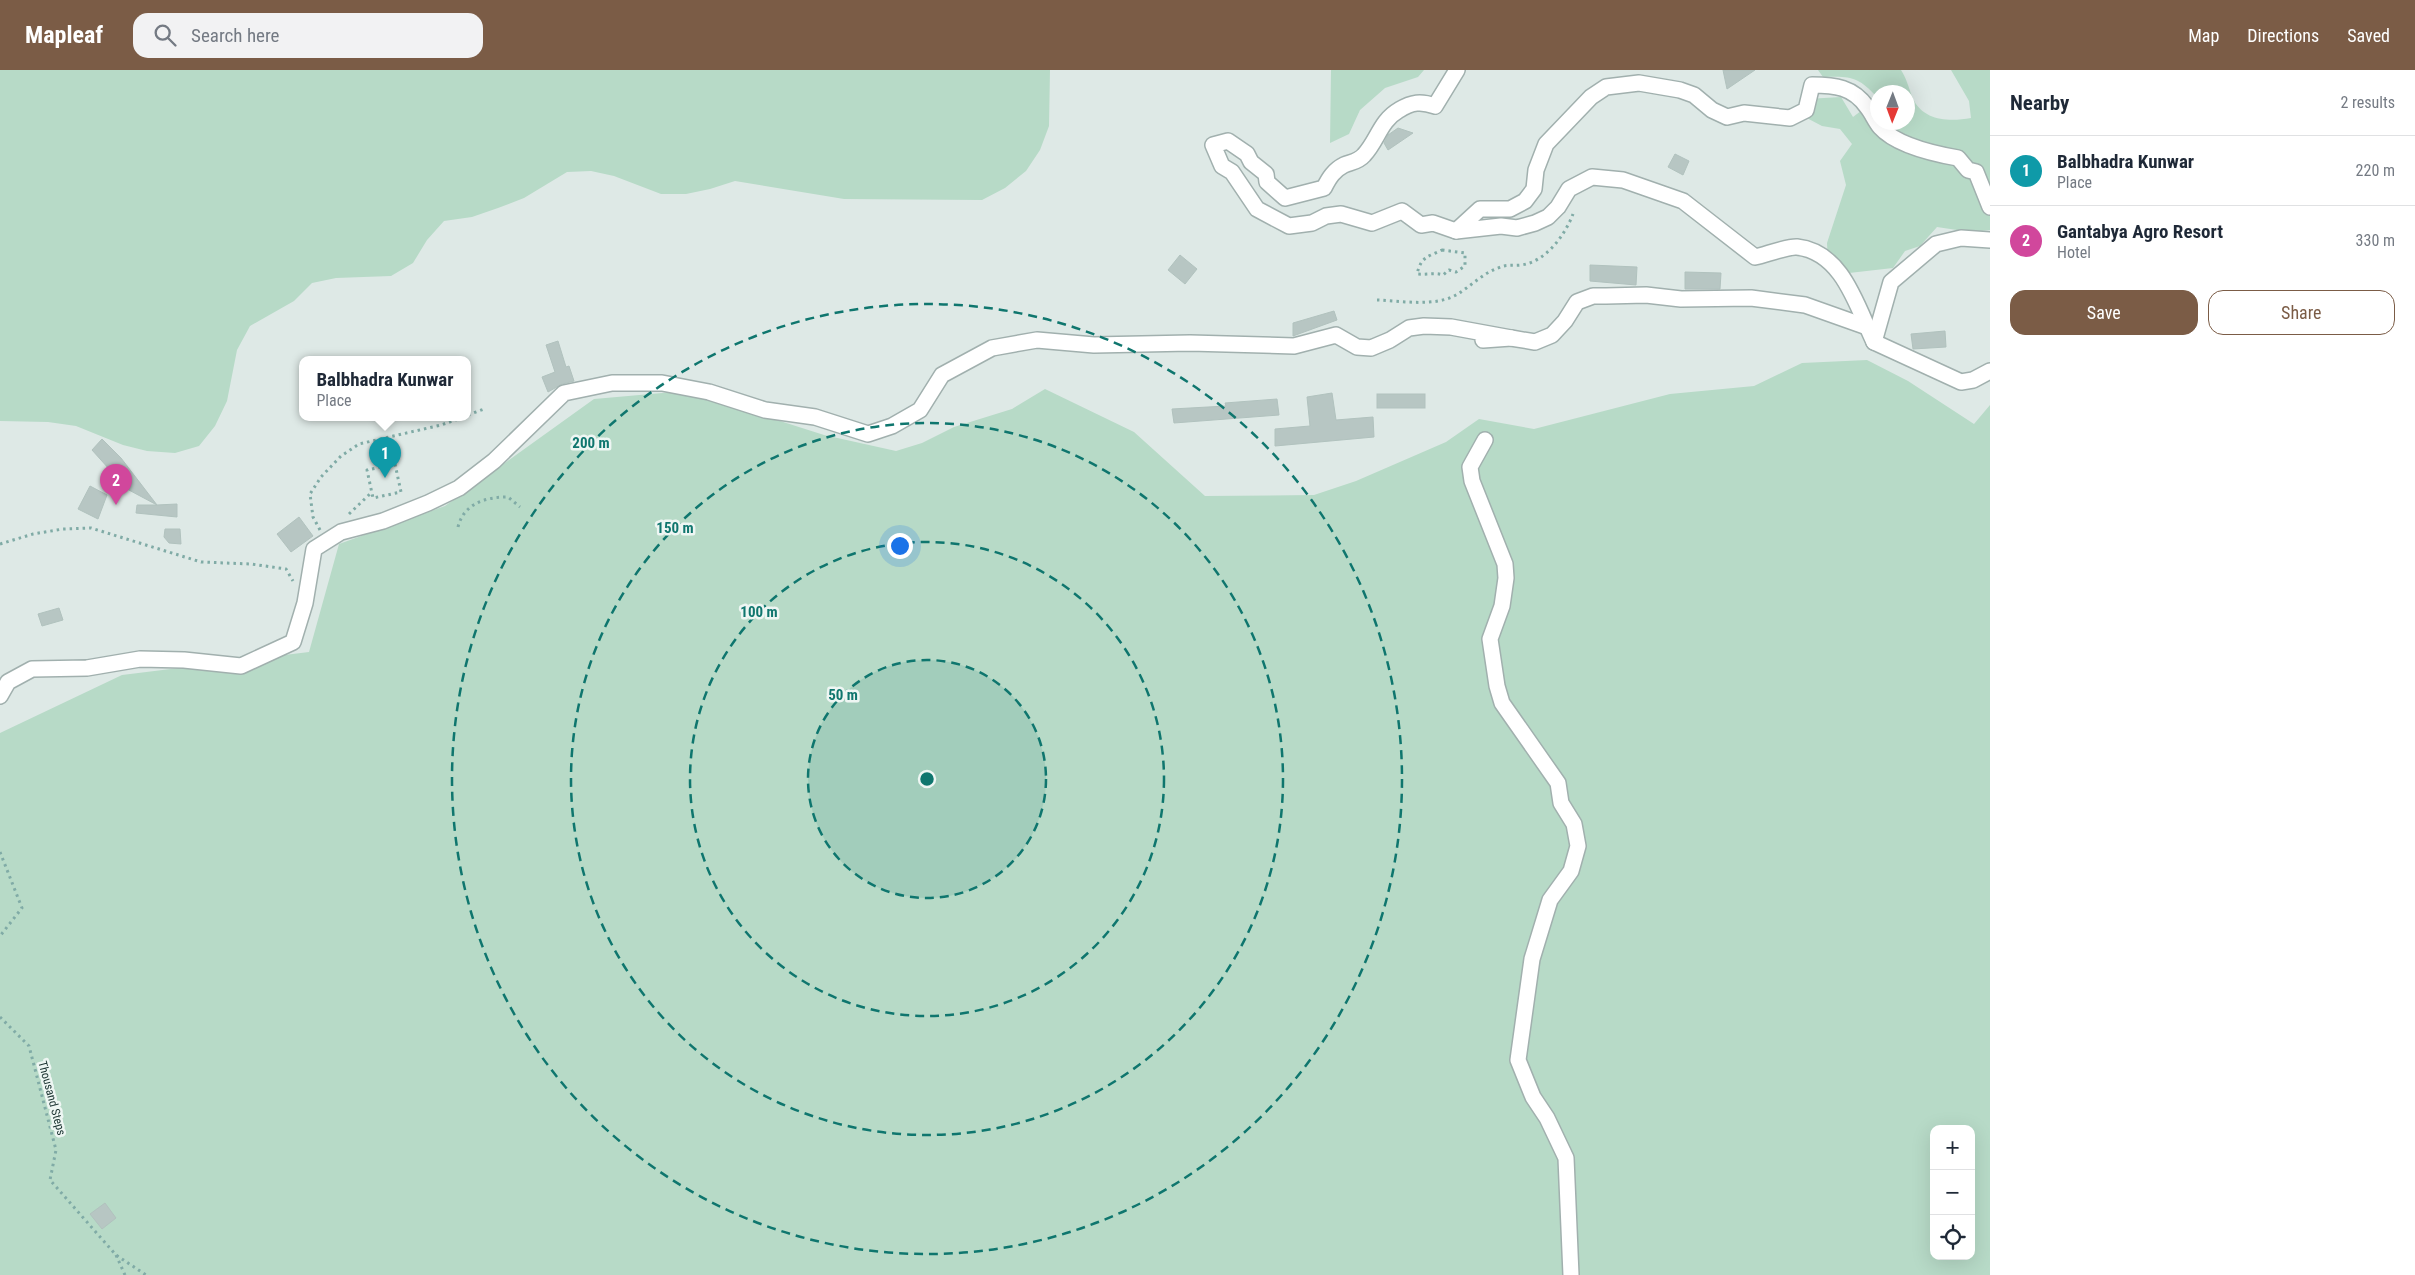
<!DOCTYPE html>
<html lang="en">
<head>
<meta charset="utf-8">
<style>
	:root { --surface:#fff; --page:#f2f2f3; --text:#1f2937; --muted:#747a83; --line:#e0e1e3; --accent:#7b5c46 }
	body { margin:0; font-family:"Roboto Condensed",sans-serif; background:var(--page); color:var(--text) }
	.controls { position:absolute; right:15px; bottom:15px; display:grid; overflow:hidden; border-radius:10px; box-shadow:0 5px 20px #0002 }
	.controls button { width:45px; height:45px; display:grid; place-items:center; padding:0; border:0; border-bottom:1px solid var(--line); background:var(--surface); color:var(--text); font:25px sans-serif }
	.compass { position:absolute; left:1870px; top:15px; width:45px; height:45px; border-radius:50%; background:var(--surface); box-shadow:0 5px 20px #0002; rotate:181deg }
	.you { position:absolute; left:899px; top:475px; width:18px; height:18px; margin:-12px; border:4px solid #fff; border-radius:50%; background:#1a73e8; box-shadow:0 0 0 8px #1a73e833 }
	.badge { display:grid; place-items:center; width:32px; height:32px; border-radius:50%; background:var(--accent); color:#fff; font-size:16px; font-weight:700 }
	.pin { position:absolute; translate:-50% -41px; filter:drop-shadow(0 1px 2px #0008) }
	.pin::after { content:''; position:absolute; top:26px; width:18px; height:15px; background:inherit; clip-path:polygon(0 0,100% 0,50% 100%) }
	.popup { position:absolute; left:299px; top:286px; width:172px; height:65px; box-sizing:border-box; display:grid; place-content:center; border-radius:10px; background:var(--surface); filter:drop-shadow(0 1px 4px #0005); font-size:16px; white-space:nowrap; color:var(--muted) }
	.popup b { font-size:19px; color:var(--text) }
	.popup::after { content:''; position:absolute; left:50%; top:100%; margin-left:-10px; border:10px solid transparent; border-top-color:var(--surface) }
	.list { margin:0; padding:0; list-style:none }
	h2 { display:flex; justify-content:space-between; align-items:center; height:65px; margin:0; padding:0 20px; font-size:21px }
	h2 small { font-size:16px; font-weight:400; color:var(--muted) }
	.list li { display:grid; grid-template-columns:32px 1fr auto; gap:15px; align-items:center; box-sizing:border-box; height:70px; padding:0 20px; border-top:1px solid var(--line) }
	.list b { display:block; font-size:19px; white-space:nowrap }
	.list p { margin:0; font-size:16px; white-space:nowrap; color:var(--muted) }
	.list em { font-size:16px; font-style:normal; color:var(--muted) }
	.actions { display:flex; gap:10px; padding:15px 20px }
	.actions a { flex:1; padding:11px 0; border:1px solid var(--accent); border-radius:15px; text-align:center; font-size:18px; color:var(--accent) }
	.actions .main { background:var(--accent); color:#fff }
	.icon { flex:none; width:28px; height:28px; fill:none; stroke:currentColor; stroke-width:2; stroke-linecap:round; stroke-linejoin:round }
	.map { position:relative; flex:none; width:1990px; height:1205px; overflow:hidden }
	header { display:flex; align-items:center; gap:30px; box-sizing:border-box; height:70px; padding:0 25px; background:var(--accent); color:#fff }
	header strong { font-size:24px }
	nav { display:flex; gap:28px; margin-inline-start:auto; font-size:18px }
	.search { width:350px; height:45px; background:var(--page); display:flex; align-items:center; gap:12px; box-sizing:border-box; padding:0 18px; border-radius:15px; color:var(--muted); font-size:19px }
	main { display:flex }
	aside { flex:1; background:var(--surface) }
	.map>svg:first-child { display:block }
	.green { fill:#b7dac7; fill-rule:evenodd }
	.building { fill:#b7c6c3; stroke:#b1c2be }
	.lines { fill:none; stroke-linecap:round; stroke-linejoin:round }
	.minor-casing { stroke:#a1b0ae; stroke-width:18 }
	.path { stroke:#80aba6; stroke-width:3; stroke-dasharray:2.5 4; stroke-linecap:butt }
	.minor { stroke:#fff; stroke-width:15 }
	.ring { fill:none; stroke:#0f766e; stroke-width:2.5; stroke-dasharray:9 6 }
	.labels { text-anchor:middle; dominant-baseline:central; stroke-width:5; stroke-linejoin:round; paint-order:stroke }
	.street-label { font-size:12px; fill:#203836; stroke:#eef6f3 }
	.centre { fill:#0f766e; stroke:#eef6f3; stroke-width:2.5 }
	.ring-label { font-size:15px; text-anchor:middle; font-weight:bold; fill:#0f766e; stroke:#eef6f3; stroke-width:5; stroke-linejoin:round; paint-order:stroke }
</style>
</head>
<body>
<header>
<strong>Mapleaf</strong>
<div class="search"><svg class="icon" aria-label="search" viewBox="0 0 24 24"><circle cx="10" cy="10" r="6"/><path d="M15 15l6 6"/></svg>Search here</div>
<nav><a>Map</a><a>Directions</a><a>Saved</a></nav>
</header>
<main>
<div class="map">
<svg width="1990" height="1205" viewBox="0 0 1990 1205">
	<rect width="100%" height="100%" fill="#dee9e6"/>
	<g class="green">
		<path d="M0,0h1050l-1,56 -9,24 -14,21 -21,17 -23,12 -138,-1 -109,-18 -25,8 -24,5h-25l-47,-18 -23,-5 -24,1 -43,26 -26,10 -26,9 -28,4 -17,19 -14,23 -22,13 -55,2 -24,5 -18,18 -44,25 -13,24 -10,51 -12,25 -16,20 -24,7 -28,-2 -24,-6 -47,-19 -28,-4 -48,-1z"/>
		<path d="M1331,0h93l-6,7 -33,11 -25,22 -11,24 -19,9z"/>
		<path d="M1818,0h83c6,9 8,19 12,29 11,22 36,23 58,19l-2,-17 -18,-31h39v160l-20,2 -33,-5 -17,19 -15,5 -12,17 -44,5 -21,-11 -1,-19 19,-58 -6,-24 12,-17 -12,-15 -18,-3 -19,-10 4,-17 34,-2 12,20 24,-18 1,23h30v-30h-30l-1,5c-19,-21 -27,-21 -54,-20z"/>
		<path d="M1867,290l41,21 66,43 16,-19v870h-1990v-542l122,-58 187,-23 30,-108 106,-38 149,-107 91,-8 139,44 72,16 26,-8 32,-16 58,-18 33,-20 89,43 71,64 109,-1 42,-14 90,-39 33,-23 55,10 136,-35 84,-8 48,-23zM1934,1059h37v127h-37z"/>
	</g>
	<g class="building">
		<path d="M1723,0h32l-28,19z"/>
		<path d="M1398,58l15,5 -25,17 -4,-7 4,-8z"/>
		<path d="M1675,84l14,7 -6,14 -15,-8z"/>
		<path d="M1180,185l17,14 -12,15 -17,-14z"/>
		<path d="M1590,195l47,2 -1,18 -46,-4z"/>
		<path d="M1685,202l36,1 -1,16h-35z"/>
		<path d="M1334,241l3,9 -44,16v-13z"/>
		<path d="M1945,261l1,16 -33,2 -2,-15z"/>
		<path d="M558,271l8,26 3,-1 5,15 -12,3 -14,8 -6,-15 13,-5 -9,-27z"/>
		<path d="M1332,323l4,27 37,-3 1,20 -99,9v-17l35,-3 -3,-29z"/>
		<rect x="1377" y="324" width="48" height="14"/>
		<path d="M1277,329l2,16 -105,8 -2,-14 54,-3 -1,-3z"/>
		<path d="M102,369l19,19 36,47 20,-1v13l-41,-4 1,-8h20l-30,-16 -35,-39z"/>
		<path d="M90,416l17,9 -9,24 -20,-10z"/>
		<path d="M299,447l14,19 -22,16 -14,-18z"/>
		<path d="M165,459h15l1,15 -12,-1 -5,-6z"/>
		<path d="M59,538l4,12 -21,6 -4,-12z"/>
		<path d="M105,1133l11,15 -14,11 -12,-15z"/>
	</g>
	<g class="lines">
		<g class="minor-casing">
			<g id="minor">
				<path d="M1990,137l-14,-35 -8,-2 -10,-12c-23,-4 -62,-13 -78,-31 -5,-6 -8,-14 -13,-20 -14,-20 -32,-22 -55,-22l-6,25 -16,8 -46,-5 -17,4 -15,-7 -18,-15 -14,-5 -41,-7 -33,4 -15,10 -45,47 -10,26 -2,19 -9,12 -15,8h-30l-24,22 45,-5 16,2 18,-5 13,-6 10,-10 11,-18 23,-12 31,3 60,21 72,56c10,-2 33,-11 42,-10 46,5 60,60 77,95l87,40 12,-2 17,-9"/>
				<path d="M1456,161l-23,-8 -12,2 -19,-14 -30,12 -31,-9 -15,2 -14,7 -23,3 -32,-17 -25,-37 -10,-6 -9,-21 15,-4 19,13 4,8 15,12 1,8 18,16 39,-10c5,-10 10,-18 20,-23 7,-3 14,-3 20,-10 14,-15 16,-34 35,-45 13,-8 22,-9 36,-4l22,-36"/>
				<path d="M1511,268l24,4 17,-7 13,-14 12,-19 16,-6h13l40,-1 35,4 70,-1 54,7 62,22"/>
				<path d="M1874,272l17,-60 45,-38 25,-6 29,2"/>
				<path d="M1485,370l-15,27 2,14 33,83 1,14 -4,28 -12,33 7,47 5,17 56,80 3,20 13,21 4,22 -7,25 -21,29 -18,59 -14,101 15,37 14,21 19,40 5,117"/>
				<path d="M0,626l8,-14 24,-13 55,-1 53,-9 44,1 57,6 52,-24 12,-39 9,-54 27,-17 42,-11 45,-18 31,-15 35,-27 70,-68 48,-10h50l47,9 56,18 50,7 53,17 24,-8 28,-16 22,-35 50,-27 45,-8 57,5 96,-2 104,3 42,-11 21,12 14,1 19,-8 19,-12 15,-2 27,1 60,11 -28,2"/>
			</g>
		</g>
		<g class="path">
			<path d="M1442,180l23,3v13l-9,6 -7,-2 -6,5c-8,-3 -16,0 -26,-1 4,-17 10,-17 25,-24z"/>
			<path d="M1377,230c26,1 57,7 79,-5 14,-8 27,-22 42,-27 8,-4 15,-2 23,-3 25,-3 44,-30 52,-51"/>
			<path d="M468,345l16,-6"/>
			<path d="M395,394l6,28 -28,6 -6,-28z"/>
			<path d="M349,444l23,-22"/>
			<path d="M458,457c6,-24 28,-30 50,-30l12,10"/>
			<path d="M320,460l-7,-13 -3,-23 11,-17 20,-21 18,-12 82,-19 23,-8"/>
			<path d="M0,474l33,-10 30,-5 28,-1 110,34 50,2 35,5 7,12"/>
			<path d="M0,782l22,56 -22,28"/>
			<path d="M0,947l29,29 27,104 -6,30 66,75 30,20"/>
			<path d="M116,1185l9,20"/>
		</g>
		<use href="#minor" class="minor"/>
	</g>
	<circle cx="927" cy="709" r="119" fill="#0f766e" fill-opacity=".12"/>
	<g class="ring">
		<circle cx="927" cy="709" r="119"/>
		<circle cx="927" cy="709" r="237"/>
		<circle cx="927" cy="709" r="356"/>
		<circle cx="927" cy="709" r="475"/>
	</g>
	<g class="labels">
		<g class="street-label">
			<text transform="translate(52 1028) rotate(75)">Thousand Steps</text>
		</g>
	</g>
	<circle cx="927" cy="709" r="8" class="centre"/>
	<g class="ring-label">
		<text x="591" y="378">200 m</text>
		<text x="675" y="463">150 m</text>
		<text x="759" y="547">100 m</text>
		<text x="843" y="630">50 m</text>
	</g>
</svg>
<div class="controls">
<button>+</button>
<button>−</button>
<button><svg class="icon" aria-label="locate" viewBox="0 0 24 24"><circle cx="12" cy="12" r="6"/><path d="M12 2v4M12 18v4M2 12h4M18 12h4"/></svg></button>
</div>
<svg class="compass" viewBox="-18 -18 36 36"><path d="M0-13l5 13h-10z" fill="#e53935"/><path d="M0 13l5-13h-10z" fill="#747a83"/></svg>
<div class="you"></div>
<div class="pin badge" style="left:385px;top:408px;background:#0f9aa8">1</div>
<div class="popup"><b>Balbhadra Kunwar</b>Place</div>
<div class="pin badge" style="left:116px;top:435px;background:#d1479c">2</div>
</div>
<aside>
<h2>Nearby<small>2 results</small></h2>
<ul class="list">
<li><span class="badge" style="background:#0f9aa8">1</span><div><b>Balbhadra Kunwar</b><p>Place</p></div><em>220 m</em></li>
<li><span class="badge" style="background:#d1479c">2</span><div><b>Gantabya Agro Resort</b><p>Hotel</p></div><em>330 m</em></li>
</ul>
<div class="actions"><a class="main">Save</a><a>Share</a></div>
</aside>
</main>
</body>
</html>
